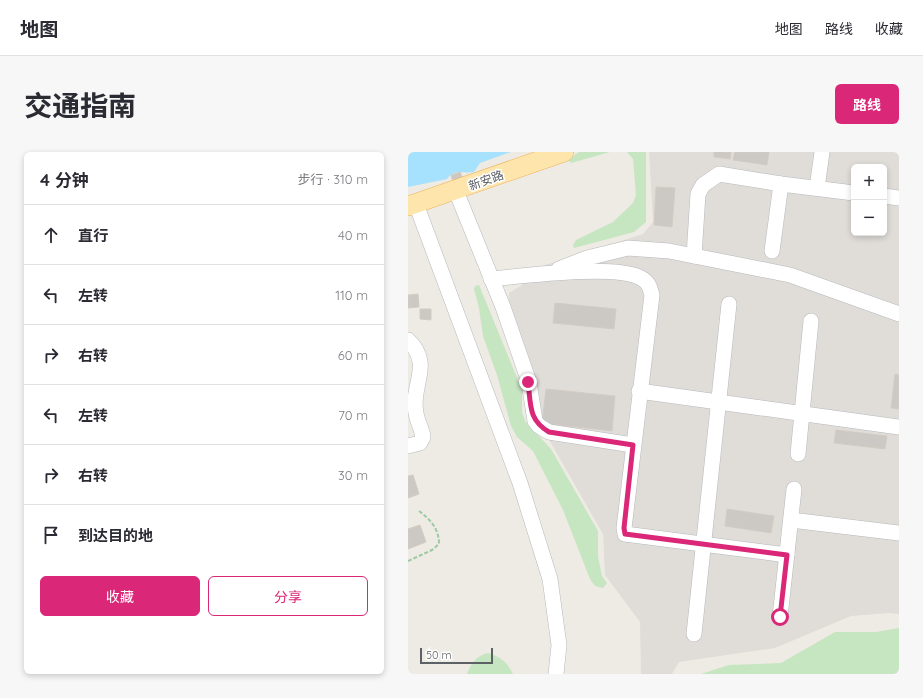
<!DOCTYPE html>
<html lang="zh">
<head>
<meta charset="utf-8">
<style>
	:root { --surface:#fff; --page:#f7f7f7; --text:#2b2b33; --muted:#7c7c81; --line:#e1e1e2; --accent:#db2777 }
	body { margin:0; font-family:Quicksand,"Noto Sans SC",sans-serif; background:var(--page); color:var(--text) }
	.controls { position:absolute; right:12px; top:12px; display:grid; overflow:hidden; border-radius:6px; box-shadow:0 2px 6px #0003 }
	.controls button { width:36px; height:36px; display:grid; place-items:center; padding:0; border:0; border-bottom:1px solid var(--line); background:var(--surface); color:var(--text); font:20px sans-serif }
	.scale { position:absolute; left:12px; bottom:10px; width:73px; box-sizing:border-box; padding-left:4px; border:2px solid #5c6165; border-top:0; font-size:11px; line-height:14px; white-space:nowrap; color:#5c6165; -webkit-text-stroke:3px #fff; paint-order:stroke }
	.stop { position:absolute; width:12px; height:12px; margin:-9px; border:3px solid #db2777; border-radius:50%; background:#fff }
	.stop.end { background:#db2777; border-color:#fff; box-shadow:0 1px 4px #0008 }
	.list { margin:0; padding:0; list-style:none }
	h2 { display:flex; justify-content:space-between; align-items:center; height:52px; margin:0; padding:0 16px; font-size:17px }
	h2 small { font-size:13px; font-weight:400; color:var(--muted) }
	.list li { display:grid; grid-template-columns:26px 1fr auto; gap:12px; align-items:center; box-sizing:border-box; height:60px; padding:0 16px; border-top:1px solid var(--line) }
	.list b { display:block; font-size:15px; white-space:nowrap }
	.list em { font-size:13px; font-style:normal; color:var(--muted) }
	.actions { display:flex; gap:8px; padding:12px 16px }
	.actions a { flex:1; padding:9px 0; border:1px solid var(--accent); border-radius:6px; text-align:center; font-size:14px; color:var(--accent) }
	.actions .main { background:var(--accent); color:#fff }
	.icon { flex:none; width:22px; height:22px; fill:none; stroke:currentColor; stroke-width:2; stroke-linecap:round; stroke-linejoin:round }
	.map { position:relative; flex:none; width:491px; height:522px; overflow:hidden; border-radius:6px }
	header { display:flex; align-items:center; gap:24px; box-sizing:border-box; height:56px; padding:0 20px; background:var(--surface); border-bottom:1px solid var(--line) }
	header strong { font-size:19px }
	nav { display:flex; gap:22px; margin-inline-start:auto; font-size:14px }
	.intro { display:flex; align-items:center; justify-content:space-between; box-sizing:border-box; height:96px; padding:0 24px }
	h1 { margin:0; font-size:28px }
	.button { padding:10px 18px; border-radius:6px; background:var(--accent); color:#fff; font-size:14px; font-weight:700 }
	main { display:flex; gap:24px; padding:0 24px }
	aside { flex:1; background:var(--surface); border-radius:6px; box-shadow:0 2px 6px #0003 }
	.map>svg:first-child { display:block }
	.industrial { fill:#e0ddd9; fill-rule:evenodd }
	.green { fill:#c6e5c1 }
	.water { fill:#a6e2fd }
	.building { fill:#ccc8c4; stroke:#d3ccc3 }
	.lines { fill:none; stroke-linecap:round; stroke-linejoin:round }
	.minor-casing { stroke:#b5b8bb; stroke-width:16 }
	.major-casing { stroke:#eeb35d; stroke-width:20 }
	.path { stroke:#9cc9a3; stroke-width:2; stroke-dasharray:4 2; stroke-linecap:butt }
	.minor { stroke:#fff; stroke-width:15 }
	.major { stroke:#fde5ab; stroke-width:19 }
	.route { stroke:#db2777; stroke-width:5 }
	.labels { text-anchor:middle; dominant-baseline:central; stroke-width:3; stroke-linejoin:round; paint-order:stroke }
	.street-label { font-size:12px; fill:#5c6165; stroke:#fff }
</style>
</head>
<body>
<header>
<strong>地图</strong>
<nav><a>地图</a><a>路线</a><a>收藏</a></nav>
</header>
<div class="intro"><h1>交通指南</h1><a class="button">路线</a></div>
<main>
<aside>
<h2>4 分钟<small>步行 · 310 m</small></h2>
<ul class="list">
<li><svg class="icon" aria-label="ahead" viewBox="0 0 24 24"><path d="M12 20V5M6 11l6-6 6 6"/></svg><div><b>直行</b></div><em>40 m</em></li>
<li><svg class="icon" aria-label="left" viewBox="0 0 24 24"><path d="M17 20v-9H6M10 6l-5 5 5 5"/></svg><div><b>左转</b></div><em>110 m</em></li>
<li><svg class="icon" aria-label="right" viewBox="0 0 24 24"><path d="M7 20v-9h11M14 6l5 5-5 5"/></svg><div><b>右转</b></div><em>60 m</em></li>
<li><svg class="icon" aria-label="left" viewBox="0 0 24 24"><path d="M17 20v-9H6M10 6l-5 5 5 5"/></svg><div><b>左转</b></div><em>70 m</em></li>
<li><svg class="icon" aria-label="right" viewBox="0 0 24 24"><path d="M7 20v-9h11M14 6l5 5-5 5"/></svg><div><b>右转</b></div><em>30 m</em></li>
<li><svg class="icon" aria-label="arrive" viewBox="0 0 24 24"><path d="M6 21V4h12l-3 4 3 4H6"/></svg><div><b>到达目的地</b></div></li>
</ul>
<div class="actions"><a class="main">收藏</a><a>分享</a></div>
</aside>
<div class="map">
<svg width="491" height="522" viewBox="0 0 491 522">
	<rect width="100%" height="100%" fill="#eeebe4"/>
	<path class="industrial" d="M241,0h250v462l-9,-1 -39,3 -76,32 -96,14 -7,12h-31l-1,-52 -35,-47 -2,-41 -55,-96 -21,-46 -31,-80 13,-5v-14l13,-8 -2,-12 123,-39 10,-12zM446,15h30v66h-30z"/>
	<g class="green">
		<path d="M171,0h31l-39,11 -3,-3z"/>
		<path d="M219,0h19v70l-12,10 -60,16 -1,-3 3,-5 37,-18 20,-19 3,-8 -3,-36z"/>
		<path d="M71,133l43,105v22l3,9 26,28 47,82v25l4,20 5,7 -4,5 -8,-2 -5,-7 -27,-69 -30,-59 -16,-14 -6,-11 -14,-51 -14,-39 -4,-28 -5,-19 1,-3z"/>
		<path d="M491,476v46h-198l28,-9 52,-2 54,-31h41z"/>
		<path d="M80,501c13,4 19,9 25,21h-46c4,-11 9,-18 21,-21z"/>
	</g>
	<path class="water" d="M0,0h103l-31,11 -6,9c-12,2 -18,-4 -27,7l-39,8z"/>
	<g class="building">
		<path d="M306,0h17l-1,7 -16,-2z"/>
		<path d="M327,0h34l-2,13 -34,-5z"/>
		<path d="M52,20l3,7 -10,3 -2,-7z"/>
		<path d="M248,35l19,1 -3,39 -18,-2z"/>
		<path d="M10,142l1,13 -11,1v-13z"/>
		<path d="M147,151l61,6 -2,20 -61,-6z"/>
		<path d="M12,157h11v11l-11,-1z"/>
		<path d="M487,222l4,1v34l-8,-1z"/>
		<path d="M138,237l69,7 -3,35 -70,-8z"/>
		<path d="M428,278l51,6 -2,13 -51,-6z"/>
		<path d="M5,323l6,19 -11,4v-22z"/>
		<path d="M319,357l47,7 -3,17 -46,-7z"/>
		<path d="M12,373l6,17 -18,7v-20z"/>
	</g>
	<g class="lines">
		<g class="minor-casing">
			<g id="minor">
				<path d="M409,36l5,-36"/>
				<path d="M48,39l47,116 26,75 6,39 4,5 10,6 84,13"/>
				<path d="M476,44l15,2"/>
				<path d="M8,52l104,279 30,96 9,66 -3,29"/>
				<path d="M364,99l9,-67"/>
				<path d="M286,104l4,-62 5,-9 16,-11 62,10 73,9"/>
				<path d="M151,117l28,-11 41,-10 41,3 121,24 109,39"/>
				<path d="M83,127c33,-3 124,-15 150,-1 8,4 9,10 11,17l-28,233 1,6 162,21"/>
				<path d="M0,188c26,25 2,45 8,73 1,8 6,16 7,24l-3,6 -12,3"/>
				<path d="M231,239l260,36"/>
				<path d="M390,302l13,-133"/>
				<path d="M383,368l108,13"/>
				<path d="M372,465l14,-128"/>
				<path d="M286,482l35,-330"/>
			</g>
		</g>
		<g class="major-casing">
			<path id="major" d="M0,54l156,-54"/>
		</g>
		<path class="path" d="M0,409l24,-11 7,-6c0,-15 -8,-24 -20,-33"/>
		<use href="#minor" class="minor"/>
		<use href="#major" class="major"/>
	</g>
	<g class="lines">
		<path class="route" d="M120,230c3,22 0,38 21,50l84,13 -9,83 1,6 162,21 -7,62"/>
	</g>
	<g class="labels">
		<g class="street-label">
			<text transform="translate(78 28) rotate(-20)">新安路</text>
		</g>
	</g>
</svg>
<div class="controls">
<button>+</button>
<button>−</button>
</div>
<div class="scale">50 m</div>
<div class="stop" style="left:372px;top:465px"></div>
<div class="stop end" style="left:120px;top:230px"></div>
</div>
</main>
</body>
</html>
